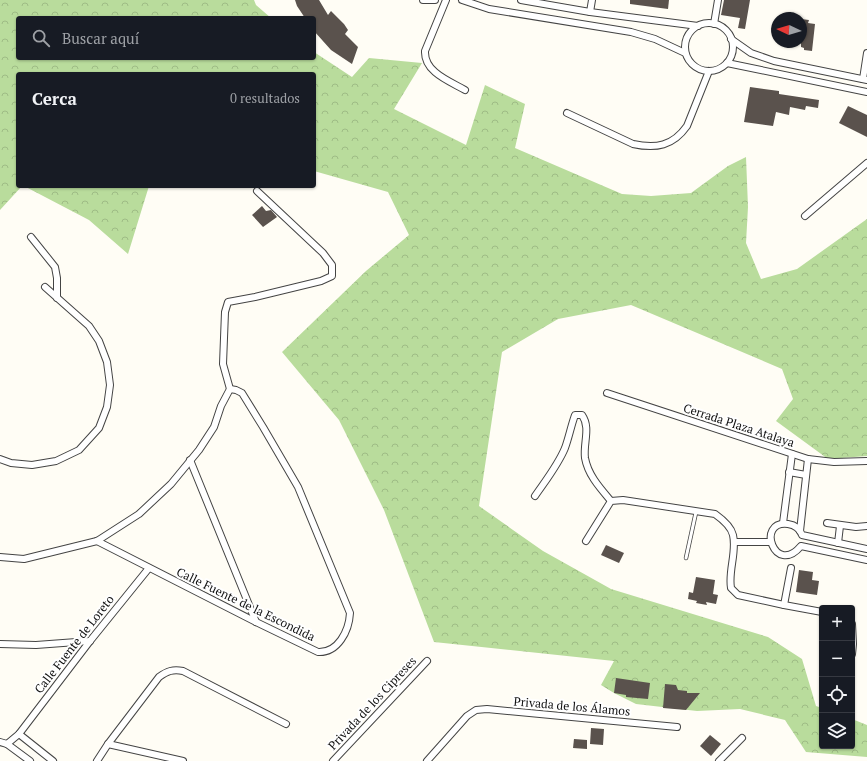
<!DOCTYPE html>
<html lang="es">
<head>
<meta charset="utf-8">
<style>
	:root { --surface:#171b24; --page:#20242c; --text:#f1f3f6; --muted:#9ea1a6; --line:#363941 }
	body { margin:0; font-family:"PT Serif",serif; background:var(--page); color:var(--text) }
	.controls { position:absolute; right:12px; bottom:12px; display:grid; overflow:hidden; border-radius:4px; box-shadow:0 1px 3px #0004 }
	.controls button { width:36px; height:36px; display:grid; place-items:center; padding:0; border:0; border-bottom:1px solid var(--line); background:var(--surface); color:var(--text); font:20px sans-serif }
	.compass { position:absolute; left:771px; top:12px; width:36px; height:36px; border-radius:50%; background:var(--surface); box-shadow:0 1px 3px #0004; rotate:274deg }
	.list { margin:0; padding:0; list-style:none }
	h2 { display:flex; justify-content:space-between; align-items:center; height:52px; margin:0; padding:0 16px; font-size:17px }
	h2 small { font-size:13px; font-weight:400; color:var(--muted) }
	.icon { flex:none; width:22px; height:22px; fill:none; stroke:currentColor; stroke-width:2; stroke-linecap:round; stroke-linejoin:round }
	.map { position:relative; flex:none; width:867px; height:761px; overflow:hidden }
	.search { position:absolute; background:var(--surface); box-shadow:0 1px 3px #0004; left:16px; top:16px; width:300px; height:44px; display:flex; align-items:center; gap:10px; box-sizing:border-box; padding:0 14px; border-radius:4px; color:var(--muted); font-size:15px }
	.panel { position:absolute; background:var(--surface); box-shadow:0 1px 3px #0004; left:16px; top:72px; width:300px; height:116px; border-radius:4px }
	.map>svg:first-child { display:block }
	.forest { fill:url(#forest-crowns) }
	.building { fill:#5a524d }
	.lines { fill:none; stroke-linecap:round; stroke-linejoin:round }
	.service-casing { stroke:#444; stroke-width:4.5 }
	.minor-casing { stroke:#444; stroke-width:8 }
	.service { stroke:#fff; stroke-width:3 }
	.minor { stroke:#fff; stroke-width:6 }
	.labels { text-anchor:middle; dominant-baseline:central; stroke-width:4; stroke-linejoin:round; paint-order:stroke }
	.street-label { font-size:12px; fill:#111; stroke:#fff }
</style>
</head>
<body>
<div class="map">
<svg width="867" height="761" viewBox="0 0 867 761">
	<defs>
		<pattern id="forest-crowns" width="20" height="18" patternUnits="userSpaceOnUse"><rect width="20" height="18" fill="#b9dc9c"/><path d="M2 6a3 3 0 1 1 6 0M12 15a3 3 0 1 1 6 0" fill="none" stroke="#9ebc85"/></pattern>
	</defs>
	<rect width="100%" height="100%" fill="#fffdf5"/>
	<g class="forest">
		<path d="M0,0h254l2,5 15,13h-253v40h296v-6l38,25 17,-19 53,5 -28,46 72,36 19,-60 40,19 -10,44 107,46 29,2 40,-3 37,-27 18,-9 2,50 -2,36 15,36 36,-10 70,-50v237l-39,3 -52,-38 17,-22 -11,-30 -151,-64 -73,14 -56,33 -23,154 64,45 68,38 157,48 34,22 14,47 6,2v38h30v-27l15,6v32l-61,-5 -21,-32 -45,-11 -43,2 -61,-7 -22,-11 -13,-8 13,-24 -180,-19 -50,-132 -45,-90 -57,-68 84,-81 43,-36 -21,-43 -74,-21v-97h-296v112h4l-22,24z"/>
		<path d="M24,186h125l-21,68 -39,-34z"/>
	</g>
	<g class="building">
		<path d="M295,0h24l9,15 3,-4 13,13 4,6 -3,4 13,13 -6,17 -21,-14 -17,-19v-13h-9l-8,-12z"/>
		<path d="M630,0h39l-1,9 -38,-5z"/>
		<path d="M724,0h26l-5,29 -7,-1 2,-10 -19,-3z"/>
		<path d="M801,19l8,1 -1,3 7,1 -3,27 -8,-1v-2l-3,-1z"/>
		<path d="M750,87l29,4v3l40,6 -1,8 -12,-2 -1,4 -15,-3 -1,8 -13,-3 -3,14 -29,-4z"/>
		<path d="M848,106l19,9v22l-28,-14z"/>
		<path d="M262,206l4,5 5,-1 6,7 -14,10 -11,-12z"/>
		<path d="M606,545l18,8 -5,10 -18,-8z"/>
		<path d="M799,570l14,2 -1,8 7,1 -2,14 -21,-3z"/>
		<path d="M696,577l19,3 -2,14 5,1 -2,9 -10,-2 1,3 -11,-2 1,-2 -9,-2 1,-7 4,1z"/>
		<path d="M616,678l34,5 -2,16 -22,-2v-2l-12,-2z"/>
		<path d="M665,684l11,1 2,5 9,1v2h13l-14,17 -23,-2z"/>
		<path d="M591,728l13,1 -1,16 -13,-1z"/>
		<path d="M710,735l11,9 -10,12 -11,-10z"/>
		<path d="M574,739l13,1v9l-14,-1z"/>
	</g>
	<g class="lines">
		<g class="service-casing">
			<path id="service" d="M686,558l10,-46"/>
		</g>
		<g class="minor-casing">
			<g id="minor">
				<path d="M423,0h12"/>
				<path d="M446,0l-21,51c-1,21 24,30 40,39"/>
				<path d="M462,0l27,9 142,23 24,7 30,14"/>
				<path d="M521,0l69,12 108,14"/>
				<path d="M590,12l2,-12"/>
				<circle cx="709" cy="47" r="24"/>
				<path d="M714,24l4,-24"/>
				<path d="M731,39l20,14 23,8 93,19"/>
				<path d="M727,63l140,29"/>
				<path d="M863,79l4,-26"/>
				<path d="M567,113l66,31c23,5 40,2 54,-18l22,-55"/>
				<path d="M805,216l62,-53"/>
				<path d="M31,237l24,30 2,11v20"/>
				<path d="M230,389l-7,-25 2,-52 3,-10 27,-5 66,-16 11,-5v-11l-9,-12 -66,-62"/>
				<path d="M607,393l201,66 26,3 33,-1"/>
				<path d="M0,459l11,4 21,2 24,-4 23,-11 20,-22 8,-21 3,-22 -3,-23 -8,-21 -10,-15 -44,-39"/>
				<path d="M190,460l66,162"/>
				<path d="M789,472l17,3"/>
				<path d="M535,496c11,-16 23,-31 30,-48 4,-11 6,-22 10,-33h7c9,13 1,28 3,43 3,17 15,30 26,43"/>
				<path d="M783,523l9,-69"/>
				<path d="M827,523l29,4 11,-1"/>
				<path d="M800,531l8,-72"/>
				<path d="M97,541l159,81 62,30c20,1 31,-21 32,-39l-52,-126 -35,-60 -21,-34 -6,-3 -6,-1"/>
				<path d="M586,541l25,-40 12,-1 92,14c7,5 16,12 18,21 4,17 -5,36 -2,53l7,7 46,10 38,7"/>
				<path d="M734,542h36"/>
				<path d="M838,543l2,-17"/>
				<path d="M867,549l-65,-14c-2,-6 -7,-10 -14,-11 -33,-4 -13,53 13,22l66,14"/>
				<path d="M0,557l24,2 73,-18 42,-27 32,-30 28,-34 15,-23 7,-21 9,-17"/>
				<path d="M784,605l7,-37"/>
				<path d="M852,624l1,20 -1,10"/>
				<path d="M0,644l36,1 54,-4"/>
				<path d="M19,734l34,27"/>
				<path d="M0,742l7,2 12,-10 71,-93 59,-73"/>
				<path d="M7,744l23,17"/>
				<path d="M108,744l75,17"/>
				<path d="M97,761l11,-17 51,-67c8,-6 14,-8 24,-6l103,53"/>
				<path d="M333,761l94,-100"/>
				<path d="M427,761l40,-45 9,-6 11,-1 190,18"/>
				<path d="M719,761l23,-23"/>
			</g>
		</g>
		<use href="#service" class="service"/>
		<use href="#minor" class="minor"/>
	</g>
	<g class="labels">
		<g class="street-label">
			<text transform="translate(739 425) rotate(18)">Cerrada Plaza Atalaya</text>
			<text transform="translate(246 604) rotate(26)">Calle Fuente de la Escondida</text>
			<text transform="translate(74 644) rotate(-52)">Calle Fuente de Loreto</text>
			<text transform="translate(372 703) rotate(-47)">Privada de los Cipreses</text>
			<text transform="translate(572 706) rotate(5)">Privada de los Álamos</text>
		</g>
	</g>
</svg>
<div class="controls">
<button>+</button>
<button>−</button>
<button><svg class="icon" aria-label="locate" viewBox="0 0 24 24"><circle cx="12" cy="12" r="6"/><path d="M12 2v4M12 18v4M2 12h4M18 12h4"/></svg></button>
<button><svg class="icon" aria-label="layers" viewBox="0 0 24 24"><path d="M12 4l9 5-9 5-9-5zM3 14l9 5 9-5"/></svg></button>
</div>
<svg class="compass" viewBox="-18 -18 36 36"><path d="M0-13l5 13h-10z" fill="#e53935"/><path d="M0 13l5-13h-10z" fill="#9ea1a6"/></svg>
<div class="search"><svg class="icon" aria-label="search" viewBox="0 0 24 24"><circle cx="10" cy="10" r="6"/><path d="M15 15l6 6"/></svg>Buscar aquí</div>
<section class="panel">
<h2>Cerca<small>0 resultados</small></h2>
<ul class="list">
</ul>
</section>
</div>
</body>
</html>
